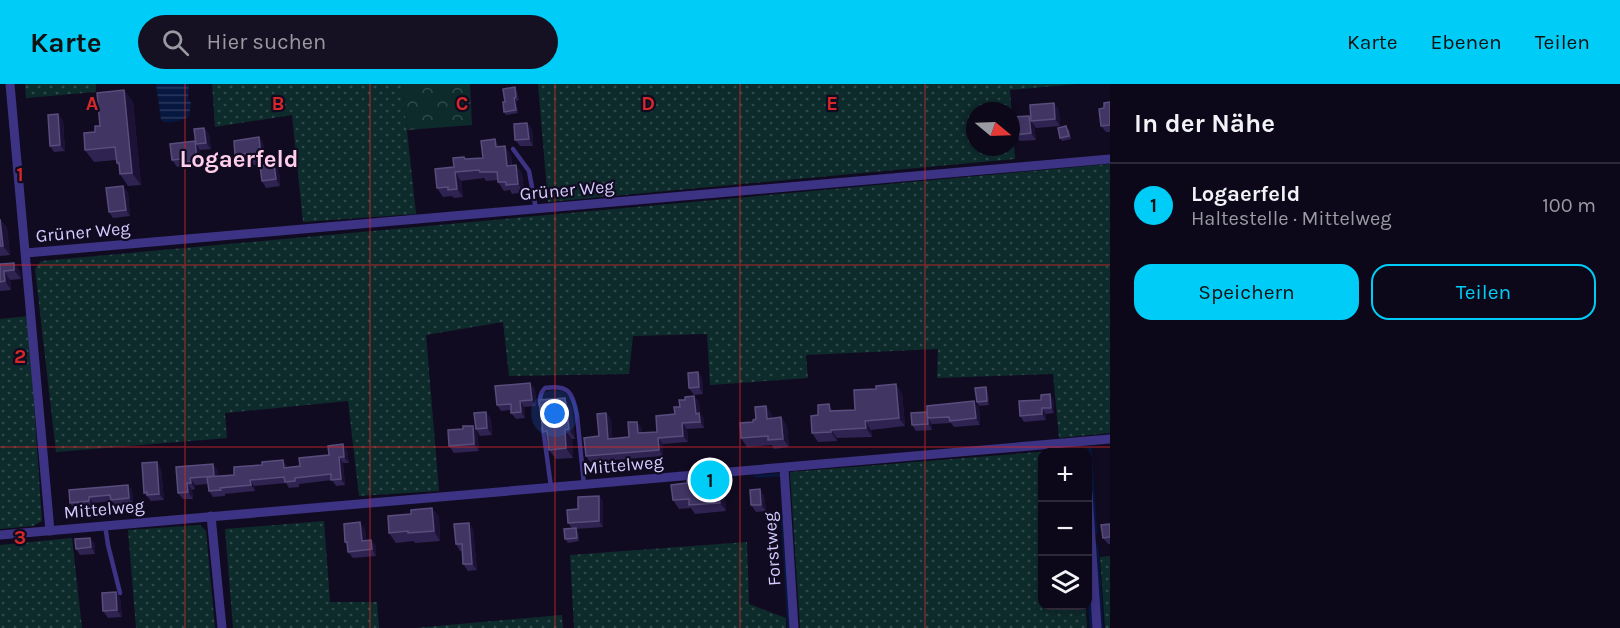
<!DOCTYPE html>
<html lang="de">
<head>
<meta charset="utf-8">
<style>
	:root { --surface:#0d0819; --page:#161122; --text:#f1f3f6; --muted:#9a9aa2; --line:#2d2938; --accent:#00cdf7 }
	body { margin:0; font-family:Karla,sans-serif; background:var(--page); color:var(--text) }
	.controls { position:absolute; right:18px; bottom:18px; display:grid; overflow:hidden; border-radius:12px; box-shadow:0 3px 9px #0003 }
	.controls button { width:54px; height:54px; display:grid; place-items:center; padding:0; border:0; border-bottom:2px solid var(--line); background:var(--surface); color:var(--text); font:30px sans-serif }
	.compass { position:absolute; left:966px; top:18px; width:54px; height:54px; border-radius:50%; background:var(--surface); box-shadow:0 3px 9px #0003; rotate:109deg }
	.you { position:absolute; left:555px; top:330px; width:21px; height:21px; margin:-15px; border:4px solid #fff; border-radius:50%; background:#1a73e8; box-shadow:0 0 0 9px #1a73e833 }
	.badge { display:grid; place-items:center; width:39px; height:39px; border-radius:50%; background:var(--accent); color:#111; font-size:20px; font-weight:700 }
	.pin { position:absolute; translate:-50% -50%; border:3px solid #fff; box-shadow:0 2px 6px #0006 }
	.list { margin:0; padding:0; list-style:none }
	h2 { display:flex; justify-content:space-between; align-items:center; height:78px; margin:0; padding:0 24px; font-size:26px }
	h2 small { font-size:20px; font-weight:400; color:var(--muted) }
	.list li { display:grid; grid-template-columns:39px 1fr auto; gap:18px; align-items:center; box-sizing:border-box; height:84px; padding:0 24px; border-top:2px solid var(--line) }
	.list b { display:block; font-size:22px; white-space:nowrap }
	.list p { margin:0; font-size:20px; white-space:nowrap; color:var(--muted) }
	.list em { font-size:20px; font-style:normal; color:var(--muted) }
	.actions { display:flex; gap:12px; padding:18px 24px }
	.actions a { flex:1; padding:14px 0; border:2px solid var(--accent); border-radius:18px; text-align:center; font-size:21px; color:var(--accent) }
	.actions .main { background:var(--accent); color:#111 }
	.icon { flex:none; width:33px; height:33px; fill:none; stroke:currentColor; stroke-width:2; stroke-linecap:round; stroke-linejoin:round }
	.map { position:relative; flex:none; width:1110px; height:544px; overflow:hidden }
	header { display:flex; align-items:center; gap:36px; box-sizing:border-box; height:84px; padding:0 30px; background:var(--accent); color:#111 }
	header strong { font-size:28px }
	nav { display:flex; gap:33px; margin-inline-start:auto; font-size:21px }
	.search { width:420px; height:54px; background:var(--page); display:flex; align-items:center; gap:15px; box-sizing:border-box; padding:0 21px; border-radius:33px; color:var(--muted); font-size:22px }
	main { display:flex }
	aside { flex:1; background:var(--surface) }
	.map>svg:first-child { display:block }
	.grass { fill:url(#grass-dots); fill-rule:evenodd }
	.forest { fill:url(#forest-crowns) }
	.water { fill:url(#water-rules) }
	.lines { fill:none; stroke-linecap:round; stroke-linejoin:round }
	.stream { stroke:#061740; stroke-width:3 }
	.lane { stroke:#3c3384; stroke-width:4.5 }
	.street { stroke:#3c3384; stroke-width:9 }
	.wall { fill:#2f2351 }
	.shaded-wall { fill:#1c1236 }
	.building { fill:#413564; stroke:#584d7c; stroke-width:1.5 }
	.grid { fill:none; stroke:#d62828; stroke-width:1.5; stroke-opacity:0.55 }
	.labels { text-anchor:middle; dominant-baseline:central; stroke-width:4.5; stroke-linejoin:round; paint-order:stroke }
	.street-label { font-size:18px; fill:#d5ccff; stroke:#110b21 }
	.district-label { font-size:24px; font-weight:bold; fill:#ffceea; stroke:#110b21 }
	.grid-label { font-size:20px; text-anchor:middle; font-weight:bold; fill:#d62828; stroke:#110b21; stroke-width:4.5; stroke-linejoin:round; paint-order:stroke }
</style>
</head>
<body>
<header>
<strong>Karte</strong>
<div class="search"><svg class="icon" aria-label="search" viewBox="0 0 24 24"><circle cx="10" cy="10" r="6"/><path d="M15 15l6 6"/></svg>Hier suchen</div>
<nav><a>Karte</a><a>Ebenen</a><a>Teilen</a></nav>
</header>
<main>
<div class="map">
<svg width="1110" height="544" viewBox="0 0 1110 544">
	<defs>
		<pattern id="grass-dots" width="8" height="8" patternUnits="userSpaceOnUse" patternTransform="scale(1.5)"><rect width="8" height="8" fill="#0e2b2c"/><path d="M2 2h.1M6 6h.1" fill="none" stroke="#30494c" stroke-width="1.8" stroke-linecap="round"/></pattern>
		<pattern id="forest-crowns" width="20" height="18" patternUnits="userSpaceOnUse" patternTransform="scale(1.5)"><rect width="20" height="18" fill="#0e2b2c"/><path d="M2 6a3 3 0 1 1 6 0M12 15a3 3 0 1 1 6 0" fill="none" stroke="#30494c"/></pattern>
		<pattern id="water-rules" width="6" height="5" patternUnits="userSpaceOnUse" patternTransform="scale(1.5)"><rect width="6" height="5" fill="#061740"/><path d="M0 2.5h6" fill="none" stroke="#29385d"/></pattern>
	</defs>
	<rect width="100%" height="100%" fill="#110b21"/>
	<g class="grass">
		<path d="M25,0h71v8l-70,6z"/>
		<path d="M212,0h190l14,130 -113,8 -11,-107 -77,12z"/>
		<path d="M538,0h538l-66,6 5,69 -467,43zM975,27h36v36h-36z"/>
		<path d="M1110,80v269l-51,5 -6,-64 -116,4 1,-29 -132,6 2,23 -98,7 -3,-51 -74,2 -4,38 -120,2 -6,-54 -77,13 13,156 -80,5 -11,-95 -123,12 2,25 -171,14 -21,-183 6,-8z"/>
		<path d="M28,232l14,205 -9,5 -33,3v-210z"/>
		<path d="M1076,365v3h-34v154h44l1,22h-287l-10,-156z"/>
		<path d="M324,437l6,81h47l2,26h-146l-8,-99z"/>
		<path d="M200,441l6,6 9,97h-79l-8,-98z"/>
		<path d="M72,454l10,90h-82v-83z"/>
		<path d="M747,458l2,62 37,14v10h-212l-4,-73z"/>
		<path d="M1110,472v72h-5l-5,-71z"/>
		<path d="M562,531l1,13h-148z"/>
	</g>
	<path class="forest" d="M402,0h68l2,41 -65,5z"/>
	<path class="water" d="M156,0h33l-1,15 3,4 -2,13c-7,5 -16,7 -25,6l-3,-2z"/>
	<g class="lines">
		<g class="stream">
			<path d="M1078,363l1,5"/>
			<path d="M1090,364l6,85"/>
			<path d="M756,392l24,-1"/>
			<path d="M782,430l7,114"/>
			<path d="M1097,462l5,82"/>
			<path d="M1088,497l3,47"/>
		</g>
		<g class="lane">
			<path d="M513,65l16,22 7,38"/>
			<path d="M540,320c0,-6 0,-11 5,-16 24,-4 28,5 32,27l7,70"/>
			<path d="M543,344l8,59"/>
			<path d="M105,441l3,20 12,48"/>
		</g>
		<g class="street">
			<path d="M10,0l40,447"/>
			<path d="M26,169l1084,-94"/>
			<path d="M784,384l10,160"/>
			<path d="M1088,409l9,135"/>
			<path d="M211,432l11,112"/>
			<path d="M0,451l1110,-96"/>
		</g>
	</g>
	<g class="wall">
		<path d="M124,6l9,12 8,83 -13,1 -8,-12 -1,-8 -2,-3 -1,-3 -22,2 -9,-12 10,-18z"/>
		<path d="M517,7l2,9 -3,1 2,12 -12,2 -2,-3 1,-10z"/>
		<path d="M1110,18v30h-4l-5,-6z"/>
		<path d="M1054,19l5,7 1,16 -24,2 -2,-3 2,15 -16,1 -5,-6 16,-17z"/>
		<path d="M63,36l2,31 -11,1 -4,-6z"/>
		<path d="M527,39l5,6 1,17h-13l-5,-6z"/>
		<path d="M204,44l5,6 2,15 -11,1 2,17 -15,2 -3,-3 -7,1 -5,-7 23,-19z"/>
		<path d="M1069,45l2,10 -9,2 -2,-3z"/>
		<path d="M259,53l4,6 3,21 -12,1 -3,-5 -11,1 -5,-6z"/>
		<path d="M495,55l5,8 11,8 1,11 4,-1 6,9 2,18 -12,2 -2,-4 -6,1 -6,-9v-2l-12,1 -2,-3 -23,3 2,16 -9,1 -2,-2 -9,1 -6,-9 17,-21 12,-8 17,-1z"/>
		<path d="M279,87l1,15 -14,2 -4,-7z"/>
		<path d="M128,108l2,24 -17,2 -4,-6z"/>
		<path d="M0,135l7,9 3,27 -10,1z"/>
		<path d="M0,180l20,7 1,8 -11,1 1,10 -11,1z"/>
		<path d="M698,288l4,6 1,16 -9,1 -5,-7z"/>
		<path d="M535,305l1,17 -12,1 1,11 -9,1 -5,-6v-3l-10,1 -4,-6z"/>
		<path d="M988,307l1,14 -10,1 -2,-4z"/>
		<path d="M902,309l3,33 -34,4 1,7 -35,1v3l-19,1 -6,-9 6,-18 16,-4 21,-1z"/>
		<path d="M694,312l5,6 1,12 4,5v9l-17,1 1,13 -25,2v12l-73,6 -4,-6 13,-20 7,-23 5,6 1,20 17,-2 13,-9v5l15,-1 18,-18 10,-14z"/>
		<path d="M1054,316v13l-8,1v6l-22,2 -4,-6z"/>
		<path d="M766,322l6,9v3l9,-1 6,9 2,21 -15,2 -2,-4 -25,2 -6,-9z"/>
		<path d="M571,323l4,32h-3l1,19 -17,1 -7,-9 -1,-11 -5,-7z"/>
		<path d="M979,323l1,18 -26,2 -3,-4 -19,1v6l-16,1 -4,-6 -1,-12z"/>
		<path d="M486,328l5,7 1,16 -12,1 -4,-7z"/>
		<path d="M473,342l4,6 2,19 -25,2 -5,-7 14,-17z"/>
		<path d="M347,366l2,13h-6l2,22 -9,1 -4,-6 -33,4v3l-10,1 -3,-5 -32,3 1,5 -30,3v2l-12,1 -4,-6 -1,-7 -13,1v4l-3,1 1,9h-10l-5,-6 -2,-26 42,3v6l16,-1 28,-10 21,-5 4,7 13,-1 29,-11z"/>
		<path d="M157,378l4,7 3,31 -13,1 -7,-8z"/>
		<path d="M718,395l6,8 2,24 -31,3 -4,-6 -12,1 -6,-9 14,-17z"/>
		<path d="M128,401l4,6 1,13 -18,1 -3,-4 -19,2v4l-19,2 -4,-6z"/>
		<path d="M760,405l4,7 2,15 -10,1 -5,-7z"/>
		<path d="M599,412l4,6v25l-27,2 2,2 1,10 -11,2 -3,-4 7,-11 -4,-5 10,-14z"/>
		<path d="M432,424l7,9 1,24 -25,2 -1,-2 -18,2 -7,-10 22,-19z"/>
		<path d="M1110,440v20h-2l-5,-6z"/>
		<path d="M365,445l1,11h5l5,6v10l-23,2 -5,-6v-6l-3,-4z"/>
		<path d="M473,445l4,41 -9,1 -5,-7 -1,-13h-2l-4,-7z"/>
		<path d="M90,454l5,6v10l-15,1 -4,-6z"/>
		<path d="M116,508l4,6 2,19 -14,1 -5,-7z"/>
	</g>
	<g class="shaded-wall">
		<path d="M515,3l2,4 2,9 -3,-3z"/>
		<path d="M124,6l9,12 8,83 -9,-12z"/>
		<path d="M514,14l2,3 2,12 -2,-3z"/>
		<path d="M1054,19l5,7 1,16 -5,-7z"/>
		<path d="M58,30l5,6 2,31 -5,-6z"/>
		<path d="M1029,32l4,5h-2l3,4 2,15 -5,-7z"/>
		<path d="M527,39l5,6 1,17 -4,-7z"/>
		<path d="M204,44l5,6 2,15 -5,-6z"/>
		<path d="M259,53l4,6 3,21 -5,-7z"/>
		<path d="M495,55l6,9 -5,-1z"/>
		<path d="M196,60l4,6 2,17 -5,-6z"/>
		<path d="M505,62l6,9 1,20 -5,-9z"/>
		<path d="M274,80l5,7 1,15 -4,-7z"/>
		<path d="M516,81l6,9 2,18 -6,-8z"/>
		<path d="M455,88l6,9 2,16 -6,-8z"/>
		<path d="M123,102l5,6 2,24 -4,-6z"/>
		<path d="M0,135l7,9 3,27 -7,-9z"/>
		<path d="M14,179l6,8 1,8 -7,-9z"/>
		<path d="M4,187l6,9 1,10 -6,-9z"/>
		<path d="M698,288l4,6 1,16 -4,-7z"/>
		<path d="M530,299l5,6 1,17 -4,-6z"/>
		<path d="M896,300l6,9 3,33 -6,-8z"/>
		<path d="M986,303l2,4 1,14 -2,-4z"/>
		<path d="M1050,310l4,6v13l-3,-5z"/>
		<path d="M694,312l5,6 1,12 4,5v9l-8,-14z"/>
		<path d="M565,314l6,9 4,32 -6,-10z"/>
		<path d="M520,317l4,6 1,11 -4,-6z"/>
		<path d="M974,317l5,6 1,18 -4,-7z"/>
		<path d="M829,320l6,9 -5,-2z"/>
		<path d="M766,322l6,9 1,12 -6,-8z"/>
		<path d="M1042,324l4,6v6l-4,-6z"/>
		<path d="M486,328l5,7 1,16 -5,-7z"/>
		<path d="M606,329l5,6 2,26 -5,-6z"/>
		<path d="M781,333l6,9 2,21 -6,-8z"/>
		<path d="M928,334l4,6v6l-4,-6z"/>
		<path d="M865,337l6,9 1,7 -6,-9z"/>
		<path d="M637,338l5,6v12l-4,-7z"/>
		<path d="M682,339l5,6 1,13 -5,-6z"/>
		<path d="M473,342l4,6 2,19 -5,-7z"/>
		<path d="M565,346l7,9 1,19 -7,-10z"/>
		<path d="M831,346l6,8v3l-6,-9z"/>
		<path d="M658,354l5,6v12l-4,-6z"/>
		<path d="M343,360l4,6 2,13 -5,-6z"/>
		<path d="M339,373l4,6 2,22 -4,-6z"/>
		<path d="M283,376l4,6 1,8 -4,-6z"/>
		<path d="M157,378l4,7 3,31 -5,-6z"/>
		<path d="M213,380l5,6 1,13 -5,-7z"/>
		<path d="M190,394l5,7v4l-4,-6z"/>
		<path d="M718,395l6,8 2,24 -6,-8z"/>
		<path d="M250,396l4,6 1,5 -4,-6z"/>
		<path d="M187,399l5,7 1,9 -5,-7z"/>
		<path d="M128,401l4,6 1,13 -4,-6z"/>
		<path d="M760,405l4,7 2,15 -5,-6z"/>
		<path d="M599,412l4,6v25l-4,-6z"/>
		<path d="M89,413l4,6v4l-4,-6z"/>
		<path d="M432,424l7,9 1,24 -6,-10z"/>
		<path d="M360,438l5,7 2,18 -5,-6z"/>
		<path d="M469,439l4,6 4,41 -5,-6z"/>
		<path d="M576,444l2,3 1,10 -2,-3z"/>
		<path d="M90,454l5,6v10l-4,-7z"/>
		<path d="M371,456l5,6v10l-4,-7z"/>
		<path d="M116,508l4,6 2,19 -5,-7z"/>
	</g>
	<g class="building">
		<path d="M515,3l1,10 -2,1 2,12 -12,2 -1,-10h2l-2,-13z"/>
		<path d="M124,6l8,83 -12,1 -1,-11h-2l-2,-16 -30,3 -1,-17 11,-1v-6h5l-3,-33z"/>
		<path d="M1110,18v23l-9,1 -2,-17 5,-1v-5z"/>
		<path d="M1054,19l1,16 -24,2 -1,-16z"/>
		<path d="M58,30l2,31 -10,1 -2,-31z"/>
		<path d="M1029,32l2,17 -16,2 -1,-18z"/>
		<path d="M527,39l2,16 -14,1 -1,-16z"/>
		<path d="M1066,42l3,10 -9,2 -2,-10z"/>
		<path d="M204,44l2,15 -10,1 -2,-15z"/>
		<path d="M259,53l2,20 -11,1 -1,-5 -14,2 -1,-14z"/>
		<path d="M495,55l1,8 9,-1 2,20 9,-1 2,19 -12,1v-3h-8l-1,-10h-17l-1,-2 -24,2 2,17 -9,1v-3l-11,1 -2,-19 19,-2 -1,-9 11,-1 1,2 18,-1 -2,-17z"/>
		<path d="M195,57l2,20 -15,2v-4l-10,1 -2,-16z"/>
		<path d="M274,80l2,15 -14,2 -2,-15z"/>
		<path d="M123,102l3,24 -17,2 -3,-24z"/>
		<path d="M0,135l3,27h-3z"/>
		<path d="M14,179v7l-10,1 1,10 -5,1v-18z"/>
		<path d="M698,288l1,15 -10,1 -1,-15z"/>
		<path d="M530,299l2,17 -12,1 1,11 -10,1v-9l-14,1 -2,-19z"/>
		<path d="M896,300l3,34 -34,3 1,7 -35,2v2l-19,1 -1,-17 7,-1v-10l11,-1 1,7 25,-1 -1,-20 22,-1v-3z"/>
		<path d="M986,303l1,14 -10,1 -2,-14z"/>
		<path d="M1050,310l1,14h-9v6l-22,2 -1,-15 22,-1v-5z"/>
		<path d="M694,312l2,18 3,-1 1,9 -18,1 1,13 -25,2 1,12 -73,6 -2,-18 15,-2 -2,-22 9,-1 2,26 21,-2 -1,-15h9l1,11 19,-1 -1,-16 19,-2 -1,-7h6l-1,-7h6v-3z"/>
		<path d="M565,314l4,31 -4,1 1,18 -17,2 -2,-19 -4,1 -4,-32z"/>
		<path d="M974,317l2,17 -26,3 -1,-4 -21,1 -1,-6 1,12 -16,1 -1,-12 16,-1v-6z"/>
		<path d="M766,322l1,13 14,-2 2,22 -15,1v-4l-27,2 -1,-15 13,-1v-2l3,-1 -1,-12z"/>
		<path d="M486,328l1,16 -11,1 -2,-16z"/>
		<path d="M463,342h10l1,18 -25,2 -1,-16 15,-1z"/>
		<path d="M343,360l1,13h-5l2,22 -10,1v-6l-36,4v3l-10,1 -1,-5 -34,3 1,5 -31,3 1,2 -12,1 -2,-14 27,-2v-8l28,-2v-3l21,-2 1,8 16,-2 -1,-8 30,-3 -1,-9z"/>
		<path d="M157,378l2,32 -12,1v-3l-3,1 -2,-30z"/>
		<path d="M213,380l1,12 -24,2 1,5h-4l1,9 -10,1 -2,-26z"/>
		<path d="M718,395l2,24 -31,2v-6l-16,1 -2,-15 16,-2v-2z"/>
		<path d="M128,401l1,13 -18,2 -1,-5 -21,2v4l-19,2 -1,-13z"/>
		<path d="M760,405l1,16h-10l-1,-15z"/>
		<path d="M599,412v25l-31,2 -1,-13 11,-1v-12z"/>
		<path d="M432,424l2,23 -26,2v-2l-19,2 -1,-17 23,-2v-4z"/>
		<path d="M360,438l2,19 9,-1 1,9 -24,3 -1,-10h-2l-1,-18z"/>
		<path d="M469,439l3,41h-9l-1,-20h-6l-2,-20z"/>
		<path d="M1110,440v13l-7,1 -2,-13z"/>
		<path d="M576,444l1,10 -12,1 -1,-10z"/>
		<path d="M90,454l1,9 -15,2 -1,-10z"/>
		<path d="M116,508l1,18 -14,1 -1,-18z"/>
	</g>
	<path class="grid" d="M185,0v544M370,0v544M555,0v544M740,0v544M925,0v544M0,181h1110M0,363h1110"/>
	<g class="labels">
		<g class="street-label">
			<text transform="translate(567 106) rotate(-5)">Grüner Weg</text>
			<text transform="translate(83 148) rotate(-5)">Grüner Weg</text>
			<text transform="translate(623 381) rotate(-5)">Mittelweg</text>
			<text transform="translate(104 425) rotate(-5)">Mittelweg</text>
			<text transform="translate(772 465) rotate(-94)">Forstweg</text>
		</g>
		<g class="district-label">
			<text x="239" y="75">Logaerfeld</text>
		</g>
	</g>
	<g class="grid-label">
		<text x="92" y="26">A</text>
		<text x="278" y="26">B</text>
		<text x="462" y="26">C</text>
		<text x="648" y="26">D</text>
		<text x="832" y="26">E</text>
		<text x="20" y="97">1</text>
		<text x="20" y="279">2</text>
		<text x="20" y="460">3</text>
	</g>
</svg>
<div class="controls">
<button>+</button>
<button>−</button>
<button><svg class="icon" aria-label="layers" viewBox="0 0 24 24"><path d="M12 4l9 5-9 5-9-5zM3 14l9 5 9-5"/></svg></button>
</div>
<svg class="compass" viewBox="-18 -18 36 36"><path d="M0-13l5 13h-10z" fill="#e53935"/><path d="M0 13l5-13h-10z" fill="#9a9aa2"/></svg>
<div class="you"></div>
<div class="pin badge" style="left:710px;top:396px">1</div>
</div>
<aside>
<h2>In der Nähe<small></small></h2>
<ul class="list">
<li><span class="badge">1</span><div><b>Logaerfeld</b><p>Haltestelle · Mittelweg</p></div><em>100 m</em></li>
</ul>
<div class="actions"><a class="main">Speichern</a><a>Teilen</a></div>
</aside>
</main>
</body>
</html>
